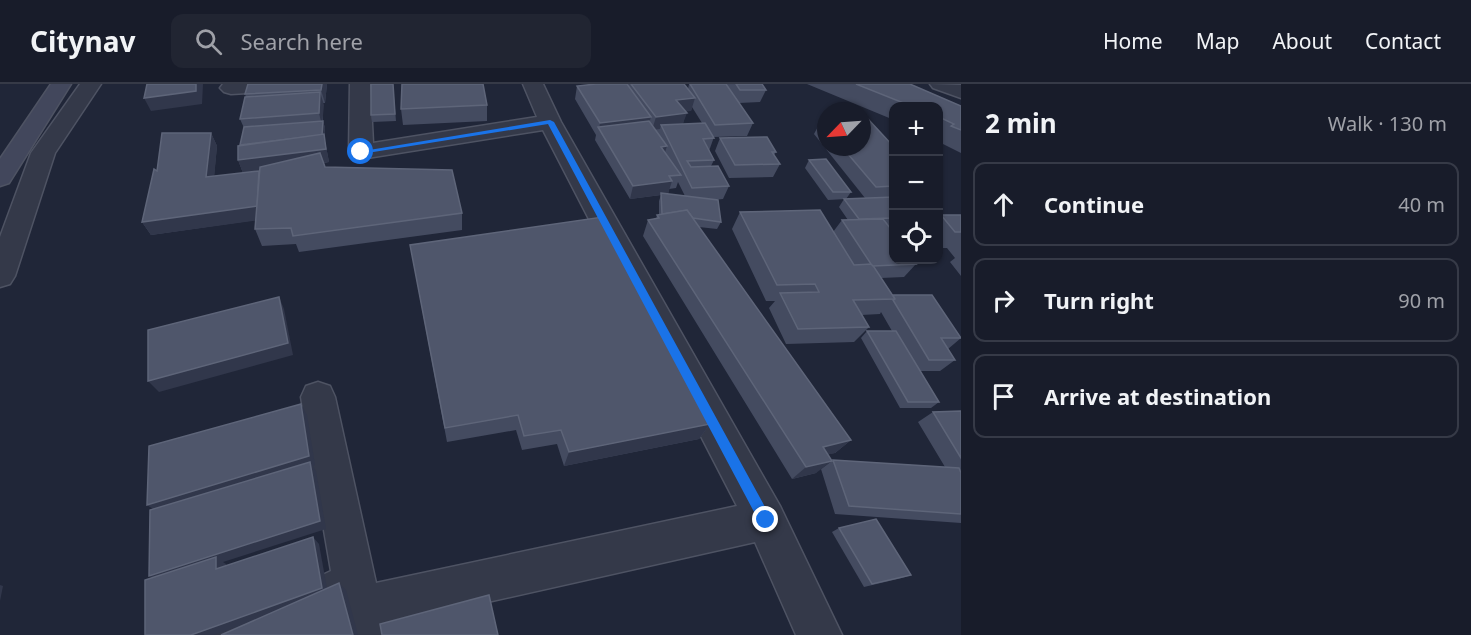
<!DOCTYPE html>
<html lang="en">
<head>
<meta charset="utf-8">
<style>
	:root { --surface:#181c2a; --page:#212532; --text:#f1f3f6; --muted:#9fa1a8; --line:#363a47 }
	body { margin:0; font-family:"Noto Sans",sans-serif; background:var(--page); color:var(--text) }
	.controls { position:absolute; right:18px; top:18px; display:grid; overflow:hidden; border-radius:12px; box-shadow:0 2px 4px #0004 }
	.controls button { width:54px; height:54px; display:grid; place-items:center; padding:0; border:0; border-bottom:2px solid var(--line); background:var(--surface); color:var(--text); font:30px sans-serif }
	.compass { position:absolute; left:817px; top:18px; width:54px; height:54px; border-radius:50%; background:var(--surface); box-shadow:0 2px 4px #0004; rotate:245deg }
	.stop { position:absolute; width:18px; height:18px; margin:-14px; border:4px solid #1a73e8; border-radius:50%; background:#fff }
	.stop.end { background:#1a73e8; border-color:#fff; box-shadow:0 2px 6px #0008 }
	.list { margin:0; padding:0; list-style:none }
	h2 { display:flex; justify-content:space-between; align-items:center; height:78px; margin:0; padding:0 24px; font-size:26px }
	h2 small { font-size:20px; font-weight:400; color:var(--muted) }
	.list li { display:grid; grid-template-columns:39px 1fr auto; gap:18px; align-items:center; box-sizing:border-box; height:84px; margin:0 12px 12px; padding:0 12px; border:2px solid var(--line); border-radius:12px }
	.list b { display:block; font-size:22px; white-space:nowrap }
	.list em { font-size:20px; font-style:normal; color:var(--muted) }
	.icon { flex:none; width:33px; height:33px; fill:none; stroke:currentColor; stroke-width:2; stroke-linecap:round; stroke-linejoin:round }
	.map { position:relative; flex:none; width:961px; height:551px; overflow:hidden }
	header { display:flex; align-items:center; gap:36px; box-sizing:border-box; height:84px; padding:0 30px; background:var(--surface); border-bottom:2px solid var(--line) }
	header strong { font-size:28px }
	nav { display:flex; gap:33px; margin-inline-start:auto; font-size:21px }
	.search { width:420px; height:54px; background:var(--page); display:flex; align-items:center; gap:15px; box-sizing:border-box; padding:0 21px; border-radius:12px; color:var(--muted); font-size:22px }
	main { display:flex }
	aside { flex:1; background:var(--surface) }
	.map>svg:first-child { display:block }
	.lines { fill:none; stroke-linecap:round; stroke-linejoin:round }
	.street-casing { stroke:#4e5363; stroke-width:3 }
	.secondary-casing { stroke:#4e5363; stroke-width:3 }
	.street { fill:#343949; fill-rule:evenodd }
	.secondary { fill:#42475c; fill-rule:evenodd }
	.wall { fill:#444b60; fill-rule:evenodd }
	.shaded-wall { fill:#31374b }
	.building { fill:#4f566b; stroke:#5e6579; stroke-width:1.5 }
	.route { fill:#1a73e8 }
</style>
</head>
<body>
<header>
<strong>Citynav</strong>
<div class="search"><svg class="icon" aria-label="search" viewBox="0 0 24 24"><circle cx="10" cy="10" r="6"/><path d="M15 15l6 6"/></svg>Search here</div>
<nav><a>Home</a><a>Map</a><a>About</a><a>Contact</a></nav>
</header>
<main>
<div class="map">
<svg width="961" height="551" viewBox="0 0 961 551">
	<rect width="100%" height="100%" fill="#202638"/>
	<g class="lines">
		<g class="street-casing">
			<g id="street">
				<path d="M80,0h21l-46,69 -40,123 -5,8 -10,3v-50l31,-84z"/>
				<path d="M223,0h87l-3,4 -7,2 -69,4 -7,-2 -4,-4z"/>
				<path d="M350,0h20l3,59 164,-26 -14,-33h20l18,38 219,384 62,129h-46l-41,-93 -370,83 3,10h-46l-4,-22 -51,22h-84l7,-16 85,-31 36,-17 -30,-174 5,-11 12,-4 12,4 5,11 41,186 361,-77 -194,-376 -182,29 -8,-2 -4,-5z"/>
				<path d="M930,0l31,1v13l-28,-10z"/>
			</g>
		</g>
		<g class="secondary-casing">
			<path id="secondary" d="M51,0h20l-62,99 -9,3v-27z"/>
		</g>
		<use href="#street" class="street"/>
		<use href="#secondary" class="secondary"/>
	</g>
	<g class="wall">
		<path d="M248,0h79l-2,19h-2v18l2,7 -1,8 5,26 -5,1 1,4 137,46v17l-163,22 -3,-8 -34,2 -7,-17 1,-9 -105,15 -9,-13 15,-51 54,-38 6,13 -3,30 29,-3 -5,-13 2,-15 4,-17 -4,-9 6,-22 -1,-3z"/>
		<path d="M371,0h26h-4l3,37 -24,1 -1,-7z"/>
		<path d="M596,0h88l4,5 1,-5h73l4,6 -6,12 -21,1 14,20 -6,13 -33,1 -5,14 5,9 -3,6 18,20 -6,13 -10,1 8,22 -4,7 -18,-2 152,213 -16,13 -7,1 -12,19 -24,6 -149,-243 5,-16 8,-1 1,-4h2v-14l2,-6 -31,4 -35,-59 1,-5 -21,-36 2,-13zM692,23l10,16 -19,1 2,-13h6zM678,98l7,14 -17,-2 1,-5 7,-1z"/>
		<path d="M807,0h103l51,22v47l-22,-11 1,-2 -1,-1v-33h-45v14z"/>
		<path d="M487,21v16l-84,4 -2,-16z"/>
		<path d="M821,37h5v26h68v78h-6l28,39 -12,13 -23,1 12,17 68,43 -13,11 7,11 -15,11h-20l19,31 -8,6h-31l-39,-70 6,-7h25l-11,-19 -1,2 -19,1 8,12 -15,15 -68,2 -17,-36 6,-7h-9l-34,-72 8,-17 93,20 9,-12h6l-9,-13 5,-8 21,-1 -51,-64z"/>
		<path d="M720,54l56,14 -2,3 6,9 -7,13 -44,1 -14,-27z"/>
		<path d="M809,76l42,32 -5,7 -18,1 -23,-32z"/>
		<path d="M941,131h20v61l-11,-14 5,-4 -8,-10h-8v-30z"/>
		<path d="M410,161l300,179 -11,15 -135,27 -7,-22 -35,6 -6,-20 -69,12z"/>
		<path d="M961,327v112l-126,-9 -14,-45 12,-9 112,7 -27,-45 15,-10z"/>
		<path d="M839,444l72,47 -9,3 -38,9 -32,-55z"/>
	</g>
	<g class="shaded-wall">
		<path d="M196,0h7l-1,20 -51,7 -7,-13z"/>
		<path d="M322,0h5l-2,19 -4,-13z"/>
		<path d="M320,8l4,13 -2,21 -3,-13z"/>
		<path d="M695,14l-4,13 -19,2 4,-13z"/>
		<path d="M687,29l-5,13 -21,-1 -1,4 -8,1 4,-13z"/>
		<path d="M651,33l-4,13 -48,-1 1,-6z"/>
		<path d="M323,37l2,7 -1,8 5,26 -68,9 5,48 -115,16 -9,-13 101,-49 -5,-13 84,-20z"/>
		<path d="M211,49l6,13 -4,44 -7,-13z"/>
		<path d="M667,62l-4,13 -2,-12z"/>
		<path d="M672,97l-4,13 -38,5 3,-13z"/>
		<path d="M279,213l5,12 9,46 -134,37 -11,-11z"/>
		<path d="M301,320l6,11 8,50 -2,1 3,5 10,58 -103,33 3,2v11l-64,7 -13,-6 10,-63 -12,-8z"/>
		<path d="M710,340l-11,15 -135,27 5,-14z"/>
		<path d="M851,356l-16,13 -27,6 15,-12z"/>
		<path d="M832,377l-16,12 -24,6 14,-12z"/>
		<path d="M313,453l6,7 9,50 -114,41h-23z"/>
		<path d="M339,499l7,7 12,45h-5z"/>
		<path d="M0,501l3,1 -3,15z"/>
	</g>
	<g class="building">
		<path d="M147,0h49v7l-52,7z"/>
		<path d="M248,0h74l-1,6 -76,4z"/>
		<path d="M371,0h22l2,30 -24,1z"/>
		<path d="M402,0h81l4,21 -86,4z"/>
		<path d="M596,0h31l24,33 -51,6 -23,-37z"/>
		<path d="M631,0h53l11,14 -19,2 11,13 -31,4z"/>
		<path d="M690,0h36l27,39 -38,2z"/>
		<path d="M736,0h26l4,6h-26z"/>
		<path d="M856,0h54l51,22v24l-10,-4 3,-2 -15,-7v-11h-28z"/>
		<path d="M320,8l-1,21 -79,6 5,-22z"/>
		<path d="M862,35h6l26,28v39l-18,1 -34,-40h20z"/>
		<path d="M323,37l-1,14 -82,10 4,-18z"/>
		<path d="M649,37l18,25 -6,1 20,28 -12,1 3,5 -39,5 -35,-59z"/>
		<path d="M821,37h5v6z"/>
		<path d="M705,39l9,15 -11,1 11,21 -27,1 4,6 27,-1 11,20 -37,2 -31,-63z"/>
		<path d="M162,49h49l-5,44 53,-6 -2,35 -115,16 12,-53 3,2z"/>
		<path d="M324,50l2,15 -88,11v-14z"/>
		<path d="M767,53l9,15h-4l8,12 -45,1 -15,-27z"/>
		<path d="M320,69l5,14 127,3 10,43 -169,23 -2,-8 -36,1 5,-62z"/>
		<path d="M826,75l25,33h-18l-24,-32z"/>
		<path d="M661,109l57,7 3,22 -28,-4 -6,-8 -25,4z"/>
		<path d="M894,113v21l-35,1 -15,-20z"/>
		<path d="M687,126l164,230 -28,7 9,14 -26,6 -158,-247 11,-2 -2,-3z"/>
		<path d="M820,126l34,55 18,-1 23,35 -42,1 16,27 -71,2 -18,-36 39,-1 -4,-8 -38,1 -37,-73z"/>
		<path d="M941,131h20v17h-6z"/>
		<path d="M603,133l107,207 -141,28 -8,-22 -37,6 -6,-21 -73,13 -35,-183z"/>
		<path d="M883,135l11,14v27h18l4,4 -43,2 -2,-2 -29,-44z"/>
		<path d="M893,211h39l29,43h-20l14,22h-26l-36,-60 2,-1z"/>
		<path d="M279,213l9,46 -140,38v-51z"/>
		<path d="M867,247h29l43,71h-31z"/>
		<path d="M301,320l8,52 -162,49 2,-59z"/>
		<path d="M961,327v47l-28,-46z"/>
		<path d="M833,376l126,8 2,5v41l-112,-8z"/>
		<path d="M310,378l10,59 -171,55 1,-66z"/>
		<path d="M876,435l35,56 -39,9 -33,-56z"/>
		<path d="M313,453l9,51 -131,47h-46v-55l71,-23v12z"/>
		<path d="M339,499l14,52h-132z"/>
		<path d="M489,511l9,40h-116l-2,-11z"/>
	</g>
	<path class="route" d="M550,36l4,2 216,394v9h-9l-213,-401 -187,30 -4,-2z"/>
</svg>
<div class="controls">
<button>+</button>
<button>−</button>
<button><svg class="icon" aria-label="locate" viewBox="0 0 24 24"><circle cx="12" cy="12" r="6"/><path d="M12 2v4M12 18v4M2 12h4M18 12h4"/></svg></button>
</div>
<svg class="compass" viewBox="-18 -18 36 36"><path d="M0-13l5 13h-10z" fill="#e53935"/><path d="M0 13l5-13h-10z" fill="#9fa1a8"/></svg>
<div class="stop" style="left:361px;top:68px"></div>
<div class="stop end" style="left:766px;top:436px"></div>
</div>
<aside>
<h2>2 min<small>Walk · 130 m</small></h2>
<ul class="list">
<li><svg class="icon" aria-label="ahead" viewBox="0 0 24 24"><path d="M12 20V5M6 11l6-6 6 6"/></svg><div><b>Continue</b></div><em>40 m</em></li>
<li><svg class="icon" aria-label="right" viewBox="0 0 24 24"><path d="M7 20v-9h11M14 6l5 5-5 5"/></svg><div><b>Turn right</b></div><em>90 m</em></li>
<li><svg class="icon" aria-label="arrive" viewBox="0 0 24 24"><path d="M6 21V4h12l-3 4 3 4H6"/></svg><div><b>Arrive at destination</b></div></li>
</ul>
</aside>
</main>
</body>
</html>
